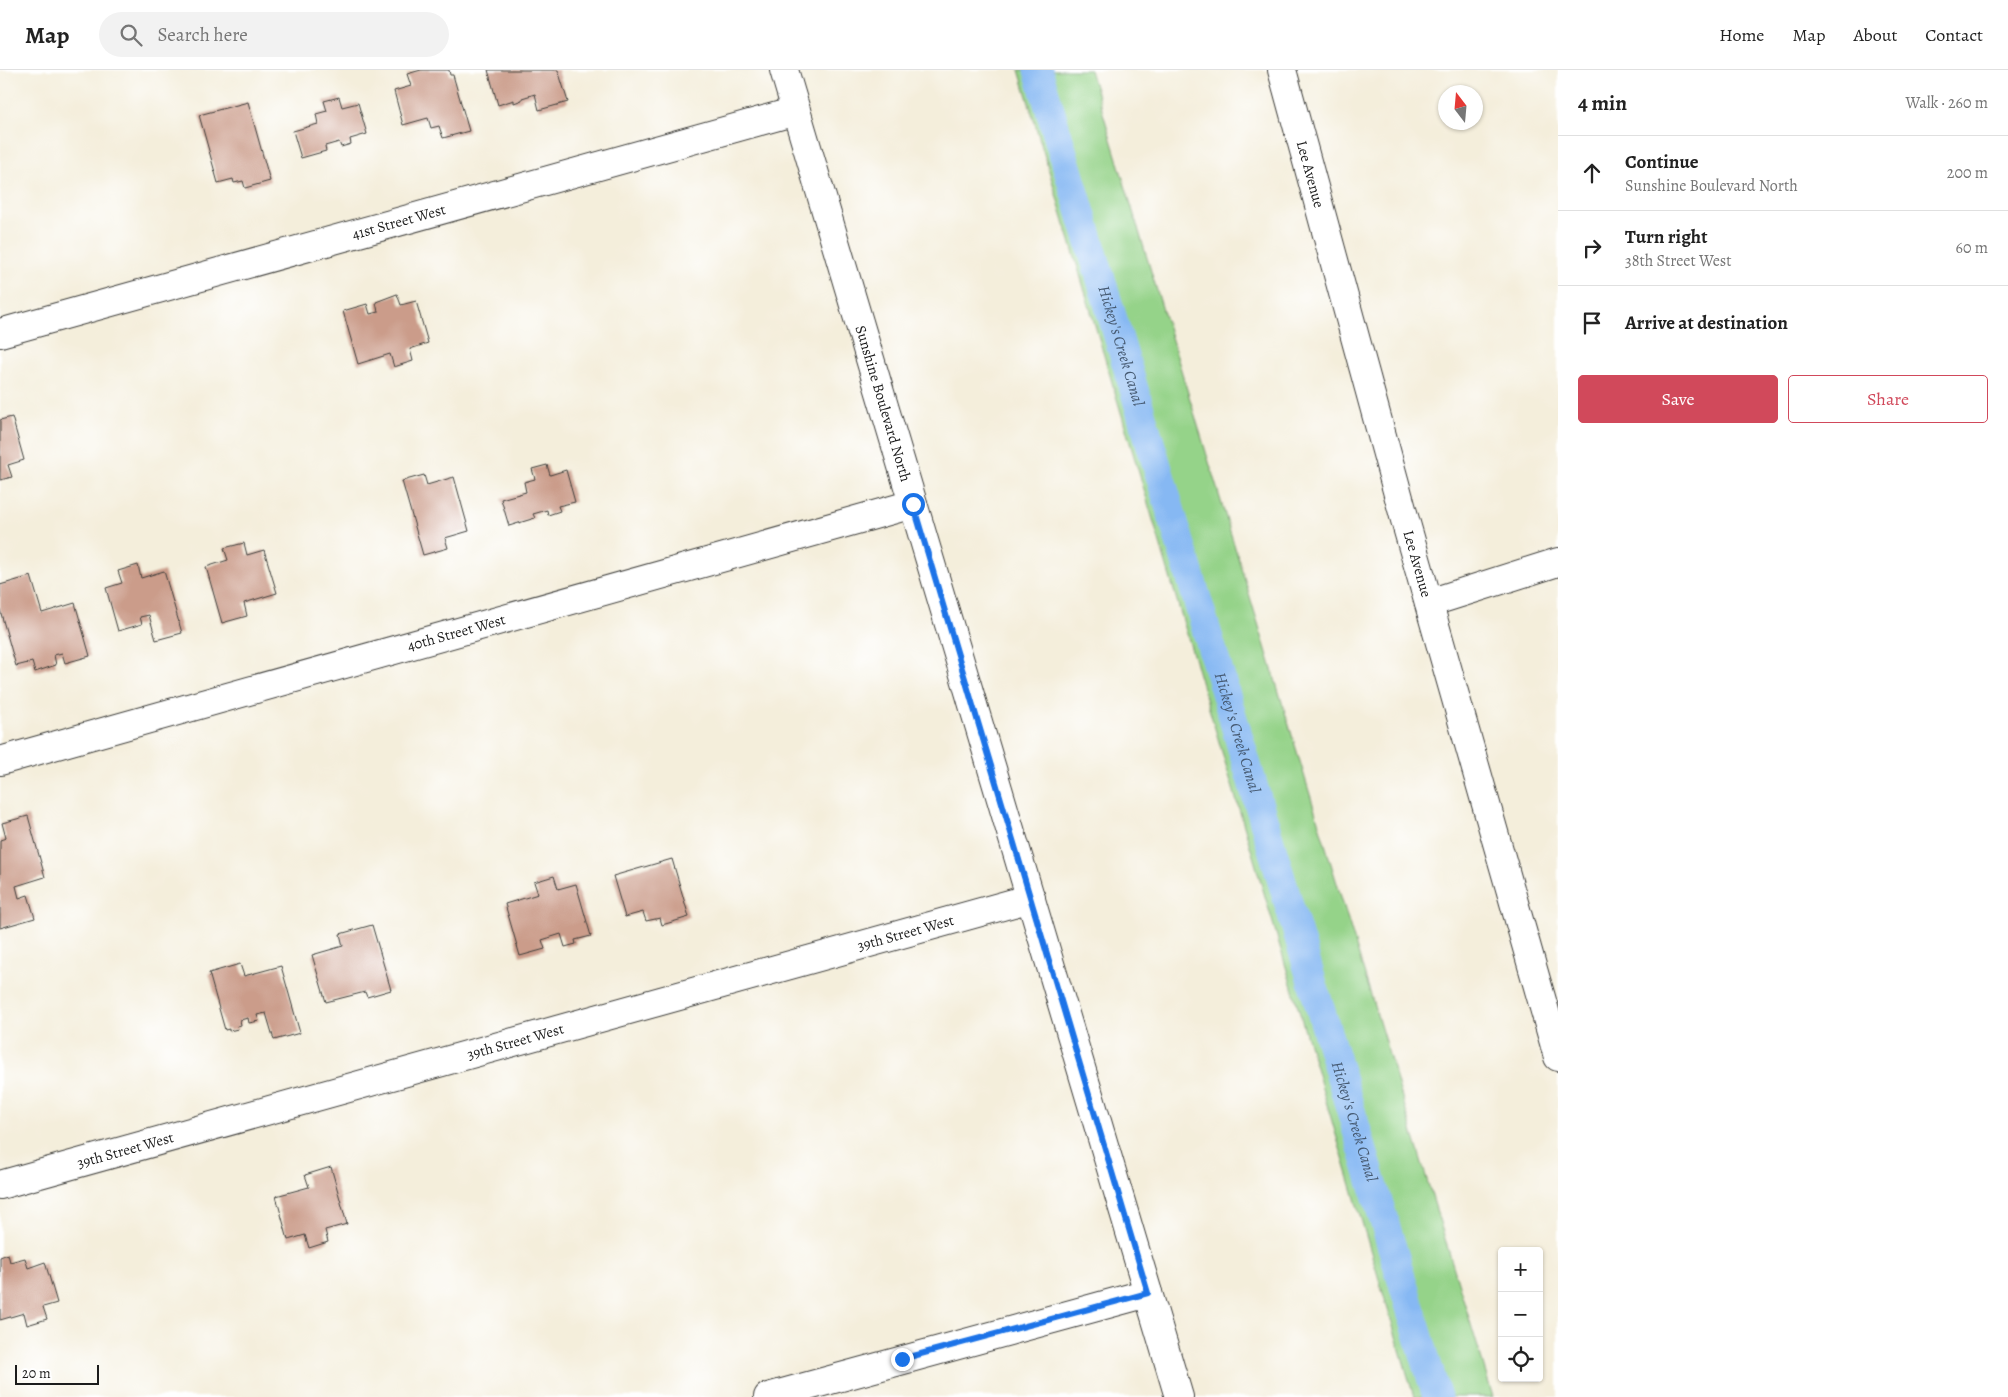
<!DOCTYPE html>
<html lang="en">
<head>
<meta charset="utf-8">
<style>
	:root { --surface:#fff; --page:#f2f2f2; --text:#222; --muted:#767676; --line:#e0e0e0; --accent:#d1495b }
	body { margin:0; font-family:Alegreya,serif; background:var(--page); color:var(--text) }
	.controls { position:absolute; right:15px; bottom:15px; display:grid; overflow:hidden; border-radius:5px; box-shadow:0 1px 4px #0004 }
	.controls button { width:45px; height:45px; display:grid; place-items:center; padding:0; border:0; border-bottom:1px solid var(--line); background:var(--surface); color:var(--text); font:25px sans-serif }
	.compass { position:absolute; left:1438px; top:15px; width:45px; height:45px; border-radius:50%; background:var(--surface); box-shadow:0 1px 4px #0004; rotate:344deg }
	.scale { position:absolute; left:15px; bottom:12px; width:84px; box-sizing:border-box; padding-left:5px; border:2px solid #1c1c1c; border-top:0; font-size:14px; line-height:18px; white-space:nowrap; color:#1c1c1c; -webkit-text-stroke:4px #fff; paint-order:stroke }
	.stop { position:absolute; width:15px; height:15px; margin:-11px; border:4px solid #1a73e8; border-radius:50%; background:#fff }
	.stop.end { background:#1a73e8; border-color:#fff; box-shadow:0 1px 5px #0008 }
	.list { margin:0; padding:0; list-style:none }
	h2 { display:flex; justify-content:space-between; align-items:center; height:65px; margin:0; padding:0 20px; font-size:21px }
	h2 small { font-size:16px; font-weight:400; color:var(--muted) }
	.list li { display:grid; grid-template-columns:32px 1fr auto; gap:15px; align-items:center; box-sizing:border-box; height:75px; padding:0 20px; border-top:1px solid var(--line) }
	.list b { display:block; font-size:19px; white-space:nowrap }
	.list p { margin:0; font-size:16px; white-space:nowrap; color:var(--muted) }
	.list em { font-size:16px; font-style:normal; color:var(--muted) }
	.actions { display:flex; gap:10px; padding:15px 20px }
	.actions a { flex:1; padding:11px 0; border:1px solid var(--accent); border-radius:5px; text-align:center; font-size:18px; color:var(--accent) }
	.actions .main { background:var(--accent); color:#fff }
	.icon { flex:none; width:28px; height:28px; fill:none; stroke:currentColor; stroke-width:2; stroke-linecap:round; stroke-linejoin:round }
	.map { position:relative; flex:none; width:1558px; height:1327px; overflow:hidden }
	header { display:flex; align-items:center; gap:30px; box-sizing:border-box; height:70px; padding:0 25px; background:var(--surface); border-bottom:1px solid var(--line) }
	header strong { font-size:24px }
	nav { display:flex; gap:28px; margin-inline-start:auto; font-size:18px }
	.search { width:350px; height:45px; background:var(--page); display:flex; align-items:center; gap:12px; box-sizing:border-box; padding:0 18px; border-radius:28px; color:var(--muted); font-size:19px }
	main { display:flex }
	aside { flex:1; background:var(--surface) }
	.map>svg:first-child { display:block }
	.green { fill:#95d389; stroke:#587852 }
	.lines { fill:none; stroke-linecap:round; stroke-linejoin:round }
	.canal { stroke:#86b8f3; stroke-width:29 }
	.building { fill:#cb9c8a }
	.minor-casing { stroke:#3c3c39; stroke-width:30 }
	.minor { stroke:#fff; stroke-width:28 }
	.route { stroke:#1a73e8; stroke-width:6 }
	.labels { text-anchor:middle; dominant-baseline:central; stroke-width:5; stroke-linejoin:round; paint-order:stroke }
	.street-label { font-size:15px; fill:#1c1c1c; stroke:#fff }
	.water-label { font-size:16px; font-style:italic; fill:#465a72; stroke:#fff }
</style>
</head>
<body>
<header>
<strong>Map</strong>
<div class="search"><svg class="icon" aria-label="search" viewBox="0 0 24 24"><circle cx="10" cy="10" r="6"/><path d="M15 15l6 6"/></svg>Search here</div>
<nav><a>Home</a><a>Map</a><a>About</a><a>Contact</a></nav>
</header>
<main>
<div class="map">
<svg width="1558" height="1327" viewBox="0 0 1558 1327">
	<rect width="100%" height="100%" fill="#fff"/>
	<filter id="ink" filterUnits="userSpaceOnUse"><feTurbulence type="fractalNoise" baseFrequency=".02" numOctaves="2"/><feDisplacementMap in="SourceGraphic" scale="10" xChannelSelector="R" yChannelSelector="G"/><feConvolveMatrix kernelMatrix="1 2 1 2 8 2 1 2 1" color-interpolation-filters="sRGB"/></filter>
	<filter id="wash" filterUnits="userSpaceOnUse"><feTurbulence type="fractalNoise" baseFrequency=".0096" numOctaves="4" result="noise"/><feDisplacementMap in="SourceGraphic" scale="20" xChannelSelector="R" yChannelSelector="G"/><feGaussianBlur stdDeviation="1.12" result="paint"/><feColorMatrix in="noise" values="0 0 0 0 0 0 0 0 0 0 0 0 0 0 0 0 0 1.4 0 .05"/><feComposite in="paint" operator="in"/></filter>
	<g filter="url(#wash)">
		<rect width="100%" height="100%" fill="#f4eedb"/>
		<path class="green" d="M1019,0h71l403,1327h-79z"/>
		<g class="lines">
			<path class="canal" id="s1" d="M1038,0l399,1327"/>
		</g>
		<g id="blocks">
			<g class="building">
				<path d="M421,0h28l1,5h3l16,56 -26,7 -4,-12 -8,2 -3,-10 -25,7 -9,-34 17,-5 -4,-12z"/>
				<path d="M488,0h70l10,32 -29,8 -4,-16 -13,4v2l-8,3v-3l-16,5z"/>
				<path d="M339,27l3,10 16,-4 9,31 -17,5 1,5 -10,3 -2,-5 -14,4 1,5 -25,7 -8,-27 25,-7 -2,-10 11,-3 -3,-10z"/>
				<path d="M248,32l22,79 -25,7 -2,-7 -9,2 -1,-4 -15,4 -19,-68z"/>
				<path d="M397,224l4,11 15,-4 12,42 -18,6 3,12 -19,6 -4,-13 -32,10 -15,-53 24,-7 3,10 8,-2 -2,-10z"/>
				<path d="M12,347l12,43 -16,5 4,12 -12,3v-60z"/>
				<path d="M547,395l3,10 16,-5 9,32 -17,4 2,5 -12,4 -1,-5 -14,4 2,4 -26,8 -8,-27 25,-7 -2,-10 11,-3 -3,-10z"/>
				<path d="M424,405l3,10 27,-8 15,54 -24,7 3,10 -25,7 -21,-74z"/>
				<path d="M244,473l3,12 17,-5 13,43 -33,10 3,13 -25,7 -16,-56 22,-7 -4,-12z"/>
				<path d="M138,495l3,13 23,-7 18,62 -26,7 -7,-25 -9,2 2,7 -24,7 -12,-43 16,-5 -4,-12z"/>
				<path d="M31,506l11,37 33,-10 15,53 -25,7 -3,-10 -8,2 2,10 -21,7 -3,-10 -16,4 -16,-56v-25z"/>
				<path d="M28,746l17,61 -29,9 3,12 9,-3 7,23 -35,10v-88l6,-2 -4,-15z"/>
				<path d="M672,789l17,58 -27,8 -2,-7 -14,3 -3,-9 -18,5 -12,-41z"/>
				<path d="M554,806l4,13 18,-5 15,52 -16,4 1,4 -11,3 -4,-13 -19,6 3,9 -25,7 -15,-52 33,-10 -4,-12z"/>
				<path d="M372,855l19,65 -24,7 -2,-5 -39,10 -14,-47 31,-9 -3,-12z"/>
				<path d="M240,894l4,12 37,-10 19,67 -26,7 -8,-27 -9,2 2,6 -10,2 -1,-5 -8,2 1,5 -4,1 1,3 -9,2v-2l-4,1 -16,-57z"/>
				<path d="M331,1097l16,57 -22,6 3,12 -19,6 -4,-13 -17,5 -12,-44 33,-9 -4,-12z"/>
				<path d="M8,1184l2,8 15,-4 3,10 17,-6 12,41 -14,4 4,12 -20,6 -3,-12 -24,7v-63z"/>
			</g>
		</g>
	</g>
	<g filter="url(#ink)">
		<use href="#blocks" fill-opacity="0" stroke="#3c3c39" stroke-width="1"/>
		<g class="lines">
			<g class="minor-casing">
				<g id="minor">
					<path id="s2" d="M784,0l395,1327"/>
					<path id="s3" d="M1282,0l123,450 153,537"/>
					<path id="s4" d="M0,263l796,-222"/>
					<path d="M1429,533l129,-41"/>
					<path id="s5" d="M0,691l913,-257"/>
					<path id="s6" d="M0,1115l1031,-287"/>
					<path d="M768,1327l380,-104"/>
				</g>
			</g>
			<use href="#minor" class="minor"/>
		</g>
	</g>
	<g class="lines" filter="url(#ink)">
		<path class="route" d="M902,1289l246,-66 -235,-789"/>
	</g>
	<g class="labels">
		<g class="street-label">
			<text stroke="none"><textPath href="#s3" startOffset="108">Lee Avenue</textPath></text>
			<text stroke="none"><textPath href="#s4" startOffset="414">41st Street West</textPath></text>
			<text stroke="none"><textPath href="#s2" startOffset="348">Sunshine Boulevard North</textPath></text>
			<text stroke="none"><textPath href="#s3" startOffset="512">Lee Avenue</textPath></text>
			<text stroke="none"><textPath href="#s5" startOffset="474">40th Street West</textPath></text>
			<text stroke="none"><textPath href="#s6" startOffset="940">39th Street West</textPath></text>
			<text stroke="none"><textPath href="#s6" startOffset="535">39th Street West</textPath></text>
			<text stroke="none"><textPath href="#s6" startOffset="130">39th Street West</textPath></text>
		</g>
		<g class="water-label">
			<text stroke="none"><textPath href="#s1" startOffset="288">Hickey's Creek Canal</textPath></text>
			<text stroke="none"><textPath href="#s1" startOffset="692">Hickey's Creek Canal</textPath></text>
			<text stroke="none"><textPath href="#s1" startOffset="1098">Hickey's Creek Canal</textPath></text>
		</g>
	</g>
</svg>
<div class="controls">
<button>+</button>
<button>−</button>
<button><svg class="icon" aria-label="locate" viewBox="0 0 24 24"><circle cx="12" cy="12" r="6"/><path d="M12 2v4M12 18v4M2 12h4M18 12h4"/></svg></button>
</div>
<svg class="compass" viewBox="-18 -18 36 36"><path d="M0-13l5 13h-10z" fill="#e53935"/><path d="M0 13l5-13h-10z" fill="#767676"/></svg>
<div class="scale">20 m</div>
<div class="stop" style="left:913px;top:434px"></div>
<div class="stop end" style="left:902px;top:1289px"></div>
</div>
<aside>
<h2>4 min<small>Walk · 260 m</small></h2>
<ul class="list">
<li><svg class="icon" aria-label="ahead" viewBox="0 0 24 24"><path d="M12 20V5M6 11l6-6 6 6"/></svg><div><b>Continue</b><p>Sunshine Boulevard North</p></div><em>200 m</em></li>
<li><svg class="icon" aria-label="right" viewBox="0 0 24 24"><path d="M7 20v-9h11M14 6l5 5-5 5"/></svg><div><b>Turn right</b><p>38th Street West</p></div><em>60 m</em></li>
<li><svg class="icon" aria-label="arrive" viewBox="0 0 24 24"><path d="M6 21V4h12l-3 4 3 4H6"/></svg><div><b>Arrive at destination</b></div></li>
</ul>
<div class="actions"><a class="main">Save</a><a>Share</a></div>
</aside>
</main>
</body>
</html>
